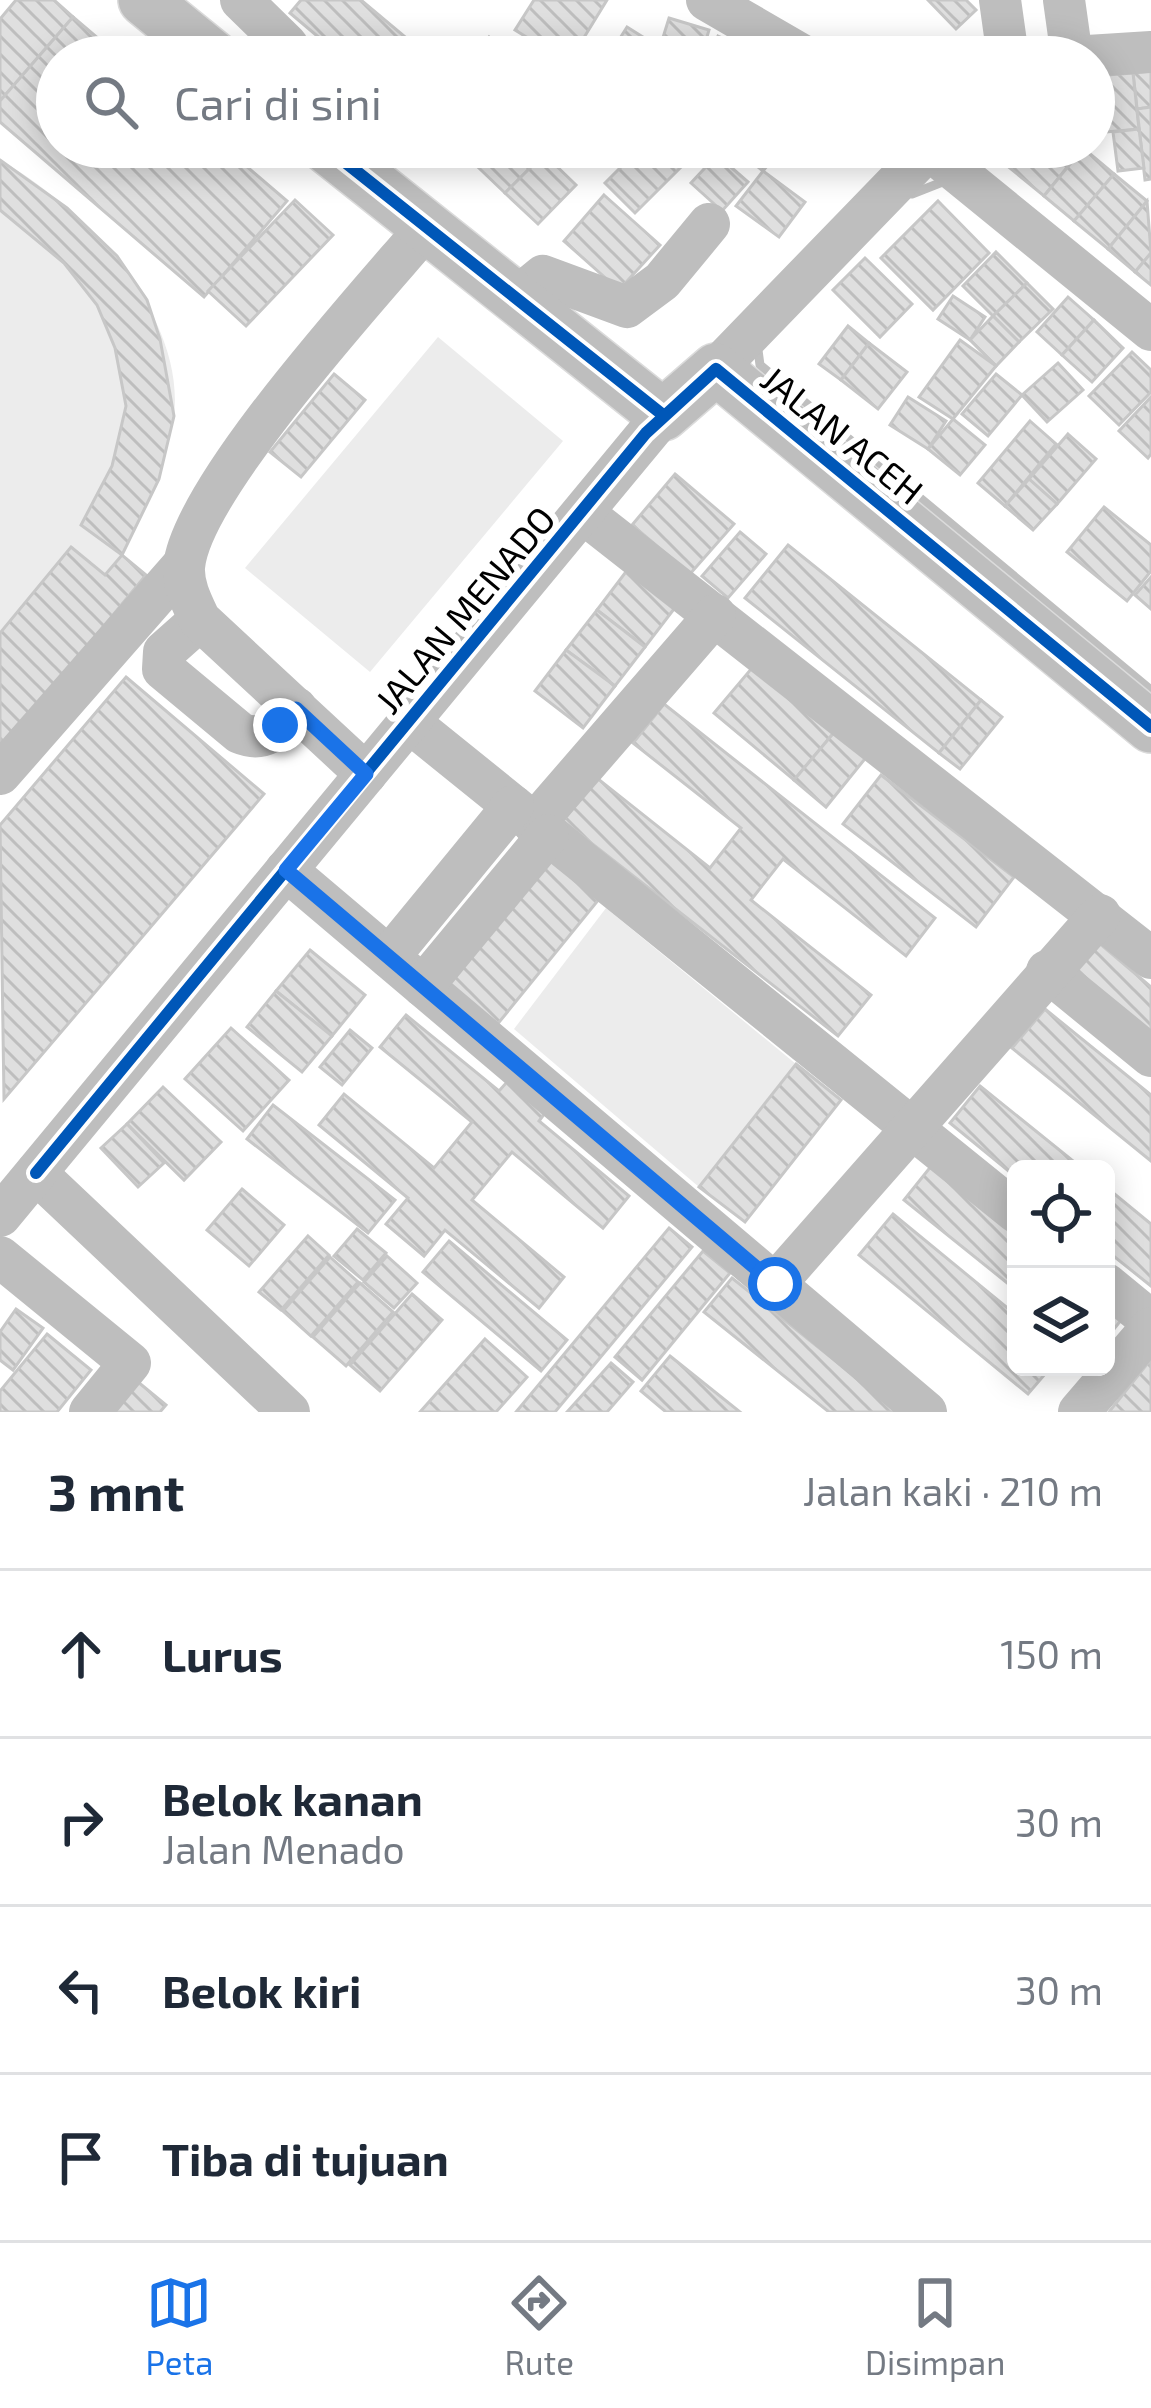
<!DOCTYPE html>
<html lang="id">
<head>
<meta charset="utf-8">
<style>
	:root { --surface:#fff; --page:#f2f2f3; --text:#1f2937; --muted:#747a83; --line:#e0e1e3; --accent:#1a73e8 }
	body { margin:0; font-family:"Exo 2",sans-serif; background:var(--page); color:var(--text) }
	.controls { position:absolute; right:36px; bottom:36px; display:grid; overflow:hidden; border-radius:18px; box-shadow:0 6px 30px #0003 }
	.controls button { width:108px; height:108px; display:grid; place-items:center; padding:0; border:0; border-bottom:3px solid var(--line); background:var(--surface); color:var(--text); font:60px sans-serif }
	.stop { position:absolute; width:36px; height:36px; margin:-27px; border:9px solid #1a73e8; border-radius:50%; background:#fff }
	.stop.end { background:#1a73e8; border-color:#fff; box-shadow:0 3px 12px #0008 }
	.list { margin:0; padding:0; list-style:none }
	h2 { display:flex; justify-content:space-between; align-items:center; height:156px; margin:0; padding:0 48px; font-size:51px }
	h2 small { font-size:39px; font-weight:400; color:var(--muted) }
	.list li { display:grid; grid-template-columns:78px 1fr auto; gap:36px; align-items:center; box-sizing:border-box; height:168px; padding:0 48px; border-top:3px solid var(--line) }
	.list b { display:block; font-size:45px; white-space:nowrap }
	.list p { margin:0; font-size:39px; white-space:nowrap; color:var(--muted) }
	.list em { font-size:39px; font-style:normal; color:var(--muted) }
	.icon { flex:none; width:66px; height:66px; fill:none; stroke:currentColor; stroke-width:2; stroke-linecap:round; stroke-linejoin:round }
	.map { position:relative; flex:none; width:1151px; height:1412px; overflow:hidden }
	.search { position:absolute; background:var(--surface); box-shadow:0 6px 30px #0003; left:36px; right:36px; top:36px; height:132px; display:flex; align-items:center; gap:30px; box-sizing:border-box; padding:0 42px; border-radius:66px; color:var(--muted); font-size:45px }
	.sheet { height:828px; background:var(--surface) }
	nav { display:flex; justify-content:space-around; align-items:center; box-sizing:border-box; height:168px; border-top:3px solid var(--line); background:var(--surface); font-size:33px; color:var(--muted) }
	nav a { display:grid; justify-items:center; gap:6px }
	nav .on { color:var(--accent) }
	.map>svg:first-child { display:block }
	.pitch { fill:#ececec }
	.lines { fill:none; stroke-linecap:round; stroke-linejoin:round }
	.stream { stroke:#bfbfbf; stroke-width:9 }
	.building { fill:url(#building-back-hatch); stroke:#c7c7c7; stroke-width:3 }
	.major-casing { stroke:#dbdbdb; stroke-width:54 }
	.minor { stroke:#bebebe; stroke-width:42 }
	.major { stroke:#bebebe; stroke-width:51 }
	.cycleway-casing { stroke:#fff; stroke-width:20 }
	.cycleway { stroke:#0057b8; stroke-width:12 }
	.route { stroke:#1a73e8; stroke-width:15 }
	.labels { text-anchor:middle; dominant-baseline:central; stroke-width:12; stroke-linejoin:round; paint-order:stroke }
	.street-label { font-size:36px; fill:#000; stroke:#fff }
</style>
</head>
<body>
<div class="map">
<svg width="1151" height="1412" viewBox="0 0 1151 1412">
	<defs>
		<pattern id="building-back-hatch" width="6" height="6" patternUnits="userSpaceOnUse" patternTransform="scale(3)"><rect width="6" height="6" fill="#dfdfdf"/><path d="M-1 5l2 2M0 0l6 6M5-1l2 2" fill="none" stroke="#bebebe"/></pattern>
	</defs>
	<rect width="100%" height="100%" fill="#fff"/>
	<g class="pitch">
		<path d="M0,160c81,45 186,154 174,256 -4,35 -38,103 -52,139l24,20 -146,177z"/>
		<path d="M438,337l125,104 -193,231 -125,-104z"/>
		<path d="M606,908l190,156 -97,123 -185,-158z"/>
	</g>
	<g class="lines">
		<g class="stream">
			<path d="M912,194l33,-13"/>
			<path d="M758,350l2,15 391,325"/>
		</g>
	</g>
	<g class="building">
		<path d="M16,0h38l19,17 -73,84v-82z"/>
		<path d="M301,0h60l68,57h-87l-52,-44z"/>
		<path d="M534,0h73l-35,57h-13l-44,-27z"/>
		<path d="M928,0h38l10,10 -20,19z"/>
		<path d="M73,17l47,40h-63v90h167l63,54 -83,96 -204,-175v-21z"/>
		<path d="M669,18l40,12 -8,27h-44z"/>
		<path d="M627,27l19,12 -12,18 -22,-6z"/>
		<path d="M718,36l32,14 -3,7h-38z"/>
		<path d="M489,37l23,20h-40z"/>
		<path d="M1151,71v36l-14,2 -4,-36z"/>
		<path d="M1133,73l6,56 -45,4v-57z"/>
		<path d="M1151,107v72l-6,1 -8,-71z"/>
		<path d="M1139,129l5,39 -26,3 -5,-39z"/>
		<path d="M457,147h80l7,7 -39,39z"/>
		<path d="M597,147h37l-10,16z"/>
		<path d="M641,147h41l10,9 -57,57 -30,-30z"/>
		<path d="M734,147h48l-19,24z"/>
		<path d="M818,147h30l-12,15z"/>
		<path d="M1019,147h63l1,1 -39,48 -39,-32z"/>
		<path d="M1083,148l31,26 -40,47 -30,-25z"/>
		<path d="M544,154l32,31 -38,39 -33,-31z"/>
		<path d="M717,155l31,27 -26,29 -31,-28z"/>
		<path d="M0,160l67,48 50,48 30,44 13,39 14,77 -15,63 -37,76 -41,-30 31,-59 14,-60 -11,-58 -18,-43 -33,-42 -64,-53z"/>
		<path d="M763,171l42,31 -26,35 -43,-31z"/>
		<path d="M1114,174l33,27 -39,48 -34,-28z"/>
		<path d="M604,195l56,50 -41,45 -55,-49z"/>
		<path d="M295,200l38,35 -87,91 -38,-35z"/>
		<path d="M938,201l51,52 -56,57 -52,-52z"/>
		<path d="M1147,201l4,52 -16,19 -27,-23z"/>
		<path d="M996,252l31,31 -34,33 -30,-30z"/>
		<path d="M1151,253v32l-16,-13z"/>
		<path d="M865,258l47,46 -32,33 -47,-47z"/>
		<path d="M1027,283l26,26 -34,33 -26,-26z"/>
		<path d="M953,296l32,21 -15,23 -32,-21z"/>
		<path d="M1068,297l26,23 -32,35 -25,-23z"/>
		<path d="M993,316l26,26 -23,24 -26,-26z"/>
		<path d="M1094,320l29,28 -31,34 -30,-27z"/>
		<path d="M848,326l21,17 -28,37 -22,-16z"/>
		<path d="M960,340l36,26 -43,53 -34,-22z"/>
		<path d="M869,343l38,29 -29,37 -37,-29z"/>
		<path d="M1132,352l19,18v22l-32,33 -30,-29z"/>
		<path d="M1058,363l25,27 -36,32 -25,-27z"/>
		<path d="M334,374l31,26 -64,77 -31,-25z"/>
		<path d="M996,374l26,21 -34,41 -26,-22z"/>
		<path d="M908,397l38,24 -18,28 -38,-24z"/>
		<path d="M1151,397v57l-3,4 -29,-27z"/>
		<path d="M953,419l32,26 -25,30 -32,-26z"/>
		<path d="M1030,421l26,23 -51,62 -27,-23z"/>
		<path d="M1068,434l28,25 -39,45 -28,-25z"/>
		<path d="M675,474l59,50 -44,50 -58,-49z"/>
		<path d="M1029,479l28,25 -24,26 -28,-24z"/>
		<path d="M1104,507l47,38v26l-24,30 -60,-49z"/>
		<path d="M740,532l26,22 -38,44 -26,-22z"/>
		<path d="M788,545l193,155 -42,53 -194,-155z"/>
		<path d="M71,547l34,28 17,-20 24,20 -146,177v-119z"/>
		<path d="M628,569l49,36 -32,42 -48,-37z"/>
		<path d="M1151,577v32l-16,-14z"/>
		<path d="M597,610l48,37 -30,39 -49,-36z"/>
		<path d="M566,650l49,36 -32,42 -48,-37z"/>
		<path d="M757,662l80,67 -43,51 -80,-67z"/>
		<path d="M126,677l138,117 -260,305 -4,-274z"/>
		<path d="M981,700l21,17 -42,52 -21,-16z"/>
		<path d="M664,704l271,214 -29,38 -123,-97 -32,41 120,95 -33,41 -275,-215 34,-43 113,90 31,-40 -108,-85z"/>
		<path d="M837,729l31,26 -42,52 -32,-27z"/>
		<path d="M881,775l133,102 -38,50 -133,-103z"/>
		<path d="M547,847l57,46 -108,133 -57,-46z"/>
		<path d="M1098,942l53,45v58l-81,-69z"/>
		<path d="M310,950l55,45 -33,41 -56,-45z"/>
		<path d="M276,991l56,45 -30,36 -55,-45z"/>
		<path d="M1045,1009l106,86v66l-139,-113z"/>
		<path d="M406,1015l93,76 8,-9 38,31 -6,8 90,75 -26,32 -91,-76 -40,48 92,77 -25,31 -94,-78 -21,26 -38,-32 22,-26 -89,-73 25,-31 90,74 38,-46 -92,-75z"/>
		<path d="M231,1028l58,52 -46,51 -58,-52z"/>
		<path d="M350,1030l22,18 -30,37 -22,-18z"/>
		<path d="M796,1064l45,36 -96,122 -46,-35z"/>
		<path d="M980,1086l103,83h-67v8l-66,-54z"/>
		<path d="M163,1087l58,55 -37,38 -57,-56z"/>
		<path d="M273,1105l122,95 -27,33 -121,-94z"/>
		<path d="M127,1124l37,39 -26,24 -37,-39z"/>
		<path d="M936,1160l80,65v65l-112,-90z"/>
		<path d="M1106,1187l45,37v62l-45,-36z"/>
		<path d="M242,1189l42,36 -35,41 -42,-36z"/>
		<path d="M893,1214l123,101v52h35l-23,27 -169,-139z"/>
		<path d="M669,1228l23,19 -137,165h-39z"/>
		<path d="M357,1229l29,24 -23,27 -29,-24z"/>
		<path d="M308,1236l21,19 -48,55 -22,-18z"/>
		<path d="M449,1241l118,99 -26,31 -118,-99z"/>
		<path d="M703,1251l27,22 -88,107 -27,-23z"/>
		<path d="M387,1256l30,27 -23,25 -30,-26z"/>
		<path d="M330,1257l28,25 -47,54 -28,-25z"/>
		<path d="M732,1278l167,134h-70l-125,-100z"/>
		<path d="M360,1283l33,29 -47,54 -33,-29z"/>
		<path d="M412,1294l30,26 -62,71 -30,-26z"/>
		<path d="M1106,1298l20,16 -20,25z"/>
		<path d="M16,1309l27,19 -30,42 -13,-10v-28z"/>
		<path d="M47,1334l44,36 -34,42h-57v-21z"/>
		<path d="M485,1339l42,38 -31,35h-76z"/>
		<path d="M670,1356l70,56h-74l-25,-21z"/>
		<path d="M1151,1359v53h-42z"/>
		<path d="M611,1363l22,19 -26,30h-40z"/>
		<path d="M138,1382l28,23 -6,7h-47z"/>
	</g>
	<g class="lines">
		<g class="major-casing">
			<g id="major">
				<path d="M144,0l70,57"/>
				<path d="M326,147l337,268 53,-46 435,358"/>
			</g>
		</g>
		<g class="minor">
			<path d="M241,0l46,45 3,12"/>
			<path d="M707,0l98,57"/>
			<path d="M1000,0l8,57"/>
			<path d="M1064,0l8,57"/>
			<path d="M1072,57l79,-5"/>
			<path d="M926,147l225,183"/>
			<path d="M515,299l28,-23 84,31 35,-26 47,-57"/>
			<path d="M716,369l215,-222"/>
			<path d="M583,513l568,445"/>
			<path d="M200,620l-36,32 -1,17 77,64c26,11 38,-6 56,-25"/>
			<path d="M409,722l607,490"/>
			<path d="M0,774l184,-210"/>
			<path d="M366,774l-166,-154c-8,-17 -17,-34 -16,-53 7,-78 185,-272 242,-339"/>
			<path d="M534,824l181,-209"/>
			<path d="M286,870l640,542"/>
			<path d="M389,957l124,-151"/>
			<path d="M1047,971l104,85"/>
			<path d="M423,986l125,-151"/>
			<path d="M36,1173l253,239"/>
			<path d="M0,1216l663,-801"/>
			<path d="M0,1257l130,106 -40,49"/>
			<path d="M775,1284l325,-369"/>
			<path d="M1106,1284l45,37"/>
			<path d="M1079,1412l72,-84"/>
		</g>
		<use href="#major" class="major"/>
		<g class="cycleway-casing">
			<g id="cycleway">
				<path d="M326,147l337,268"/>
				<path d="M36,1173l610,-740 70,-64 435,358"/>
			</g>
		</g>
		<use href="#cycleway" class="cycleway"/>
	</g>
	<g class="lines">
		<path class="route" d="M280,725l16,-16 70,65 -80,96 489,414"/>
	</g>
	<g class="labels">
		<g class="street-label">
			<text transform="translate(843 434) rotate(39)">JALAN ACEH</text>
			<text transform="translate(464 609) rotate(-50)">JALAN MENADO</text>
		</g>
	</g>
</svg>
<div class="controls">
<button><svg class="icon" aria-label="locate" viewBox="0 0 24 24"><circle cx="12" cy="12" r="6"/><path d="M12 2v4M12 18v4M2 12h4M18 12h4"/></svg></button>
<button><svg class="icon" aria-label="layers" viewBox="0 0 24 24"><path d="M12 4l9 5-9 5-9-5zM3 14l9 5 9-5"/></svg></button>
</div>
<div class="stop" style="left:775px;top:1284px"></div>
<div class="stop end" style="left:280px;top:725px"></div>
<div class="search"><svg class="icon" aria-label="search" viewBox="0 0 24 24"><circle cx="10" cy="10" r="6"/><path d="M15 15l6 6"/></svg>Cari di sini</div>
</div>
<section class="sheet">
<h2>3 mnt<small>Jalan kaki · 210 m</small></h2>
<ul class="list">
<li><svg class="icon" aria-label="ahead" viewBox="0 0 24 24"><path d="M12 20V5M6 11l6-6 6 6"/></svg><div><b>Lurus</b></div><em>150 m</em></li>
<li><svg class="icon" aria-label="right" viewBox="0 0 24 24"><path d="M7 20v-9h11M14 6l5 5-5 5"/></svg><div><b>Belok kanan</b><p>Jalan Menado</p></div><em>30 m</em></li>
<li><svg class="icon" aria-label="left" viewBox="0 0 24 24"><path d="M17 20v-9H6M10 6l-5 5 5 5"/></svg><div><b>Belok kiri</b></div><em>30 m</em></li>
<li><svg class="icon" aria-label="arrive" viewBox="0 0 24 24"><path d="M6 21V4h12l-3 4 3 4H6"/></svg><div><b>Tiba di tujuan</b></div></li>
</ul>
</section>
<nav>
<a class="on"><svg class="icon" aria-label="map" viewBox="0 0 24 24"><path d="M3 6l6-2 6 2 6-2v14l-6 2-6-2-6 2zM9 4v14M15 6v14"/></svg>Peta</a>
<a><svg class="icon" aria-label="directions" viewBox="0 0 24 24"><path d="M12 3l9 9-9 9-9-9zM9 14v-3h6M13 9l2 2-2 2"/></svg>Rute</a>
<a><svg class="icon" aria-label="saved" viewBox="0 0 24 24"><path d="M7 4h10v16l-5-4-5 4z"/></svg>Disimpan</a>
</nav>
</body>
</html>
